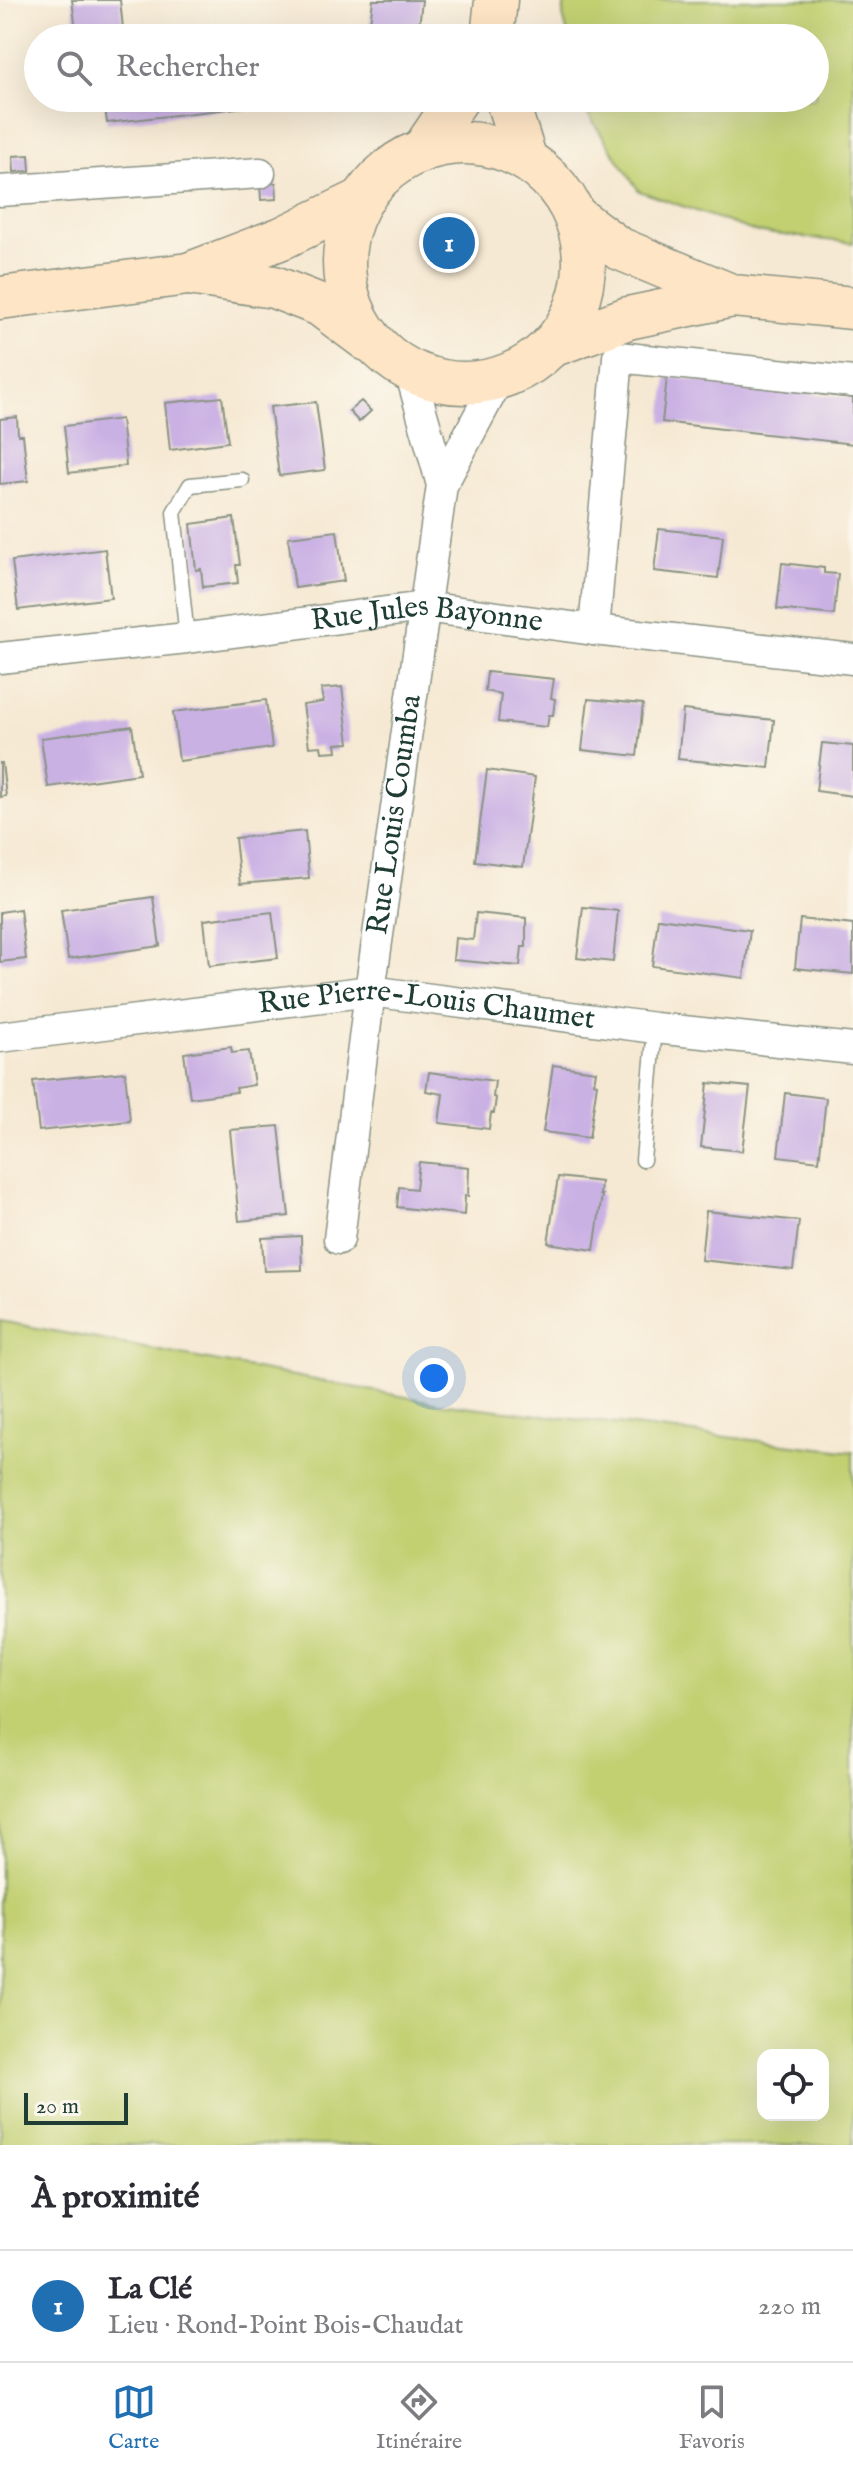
<!DOCTYPE html>
<html lang="fr">
<head>
<meta charset="utf-8">
<style>
	:root { --surface:#fff; --page:#f7f7f7; --text:#2b2b33; --muted:#7c7c81; --line:#e1e1e2; --accent:#1f6fb2 }
	body { margin:0; font-family:"IM FELL English",serif; background:var(--page); color:var(--text) }
	.controls { position:absolute; right:24px; bottom:24px; display:grid; overflow:hidden; border-radius:16px; box-shadow:0 8px 32px #0002 }
	.controls button { width:72px; height:72px; display:grid; place-items:center; padding:0; border:0; border-bottom:2px solid var(--line); background:var(--surface); color:var(--text); font:40px sans-serif }
	.scale { position:absolute; left:24px; bottom:20px; width:104px; box-sizing:border-box; padding-left:8px; border:4px solid #1f3d34; border-top:0; font-size:22px; line-height:28px; white-space:nowrap; color:#1f3d34; -webkit-text-stroke:6px #fbf7ec; paint-order:stroke }
	.you { position:absolute; left:434px; top:1378px; width:28px; height:28px; margin:-20px; border:6px solid #fff; border-radius:50%; background:#1a73e8; box-shadow:0 0 0 12px #1a73e833 }
	.badge { display:grid; place-items:center; width:52px; height:52px; border-radius:50%; background:var(--accent); color:#fff; font-size:26px; font-weight:700 }
	.pin { position:absolute; translate:-50% -50%; border:4px solid #fff; box-shadow:0 2px 8px #0006 }
	.list { margin:0; padding:0; list-style:none }
	h2 { display:flex; justify-content:space-between; align-items:center; height:104px; margin:0; padding:0 32px; font-size:34px }
	h2 small { font-size:26px; font-weight:400; color:var(--muted) }
	.list li { display:grid; grid-template-columns:52px 1fr auto; gap:24px; align-items:center; box-sizing:border-box; height:112px; padding:0 32px; border-top:2px solid var(--line) }
	.list b { display:block; font-size:30px; white-space:nowrap }
	.list p { margin:0; font-size:26px; white-space:nowrap; color:var(--muted) }
	.list em { font-size:26px; font-style:normal; color:var(--muted) }
	.icon { flex:none; width:44px; height:44px; fill:none; stroke:currentColor; stroke-width:2; stroke-linecap:round; stroke-linejoin:round }
	.map { position:relative; flex:none; width:853px; height:2145px; overflow:hidden }
	.search { position:absolute; background:var(--surface); box-shadow:0 8px 32px #0002; left:24px; right:24px; top:24px; height:88px; display:flex; align-items:center; gap:20px; box-sizing:border-box; padding:0 28px; border-radius:44px; color:var(--muted); font-size:30px }
	.sheet { height:216px; background:var(--surface) }
	nav { display:flex; justify-content:space-around; align-items:center; box-sizing:border-box; height:112px; border-top:2px solid var(--line); background:var(--surface); font-size:22px; color:var(--muted) }
	nav a { display:grid; justify-items:center; gap:4px }
	nav .on { color:var(--accent) }
	.map>svg:first-child { display:block }
	.green { fill:#c2d072; stroke:#708653; stroke-width:2; fill-rule:evenodd }
	.building { fill:#cab1e4 }
	.lines { fill:none; stroke-linecap:round; stroke-linejoin:round }
	.lane-casing { stroke:#8a9384; stroke-width:17 }
	.street-casing { stroke:#8a9384; stroke-width:33 }
	.secondary-casing { stroke:#8a9384; stroke-width:45 }
	.lane { stroke:#fff; stroke-width:14 }
	.street { stroke:#fff; stroke-width:30 }
	.secondary { stroke:#fee5c5; stroke-width:42 }
	.labels { text-anchor:middle; dominant-baseline:central; stroke-width:8; stroke-linejoin:round; paint-order:stroke }
	.street-label { font-size:30px; fill:#1f3d34; stroke:#fbf7ec }
</style>
</head>
<body>
<div class="map">
<svg width="853" height="2145" viewBox="0 0 853 2145">
	<rect width="100%" height="100%" fill="#fbf7ec"/>
	<filter id="ink" filterUnits="userSpaceOnUse"><feTurbulence type="fractalNoise" baseFrequency=".0125" numOctaves="2"/><feDisplacementMap in="SourceGraphic" scale="16" xChannelSelector="R" yChannelSelector="G"/><feConvolveMatrix kernelMatrix="1 2 1 2 8 2 1 2 1" color-interpolation-filters="sRGB"/></filter>
	<filter id="wash" filterUnits="userSpaceOnUse"><feTurbulence type="fractalNoise" baseFrequency=".006" numOctaves="4" result="noise"/><feDisplacementMap in="SourceGraphic" scale="32" xChannelSelector="R" yChannelSelector="G"/><feGaussianBlur stdDeviation="1.8" result="paint"/><feColorMatrix in="noise" values="0 0 0 0 0 0 0 0 0 0 0 0 0 0 0 0 0 1.4 0 .05"/><feComposite in="paint" operator="in"/></filter>
	<g filter="url(#wash)">
		<rect width="100%" height="100%" fill="#f6e9d3"/>
		<g class="green">
			<path d="M565,0h288v243l-97,-11 -117,-41 -51,-77 -4,-16h231v-60h-246l-6,-22z"/>
			<path d="M0,1321l438,82 415,49v693h-853zM763,2055h60v60h-60z"/>
		</g>
		<g id="blocks">
			<g class="building">
				<path d="M72,0h48l4,38h-47z"/>
				<path d="M373,0h49l-3,27 -29,-3 -2,14h-20z"/>
				<path d="M104,98h202v2l-199,23z"/>
				<path d="M29,155l1,16 -16,1 -1,-16z"/>
				<path d="M276,183l1,16 -16,1 -1,-16z"/>
				<path d="M667,377l186,21v46l-191,-22z"/>
				<path d="M222,397l6,45 -58,8 -5,-47z"/>
				<path d="M361,401l10,10 -12,11 -10,-11z"/>
				<path d="M316,402l9,68 -46,6 -9,-69z"/>
				<path d="M17,417l1,18h5l5,46 -28,3v-65z"/>
				<path d="M121,419l5,47 -57,7 -5,-47z"/>
				<path d="M234,518l6,47h-4l2,18 -35,4 -2,-18 -5,1 -5,-46z"/>
				<path d="M659,529l64,7 -5,42 -64,-7z"/>
				<path d="M337,531l7,50 -49,7 -7,-51z"/>
				<path d="M105,549l6,49 -93,12 -6,-49z"/>
				<path d="M782,563l42,5v5l14,1 -4,41 -57,-6z"/>
				<path d="M487,672l67,7 -3,19 4,1 -2,16h-4l-2,12 -49,-5 3,-28 -16,-3z"/>
				<path d="M342,687l7,56 -13,1 1,7 -15,1 -1,-6 -12,1 -6,-42 20,-3 -2,-13z"/>
				<path d="M588,699l55,5 -6,52 -55,-6z"/>
				<path d="M266,700l6,48 -93,13 -6,-49z"/>
				<path d="M683,710l91,10 -5,48 -91,-9z"/>
				<path d="M132,726l7,48 -91,13 -7,-49z"/>
				<path d="M822,743l31,3v50l-37,-5z"/>
				<path d="M0,763h2l4,33 -6,1z"/>
				<path d="M487,770l48,7 -12,90 -48,-6z"/>
				<path d="M305,831l4,47 -69,6 -5,-46z"/>
				<path d="M153,897l7,49 -92,13 -7,-49z"/>
				<path d="M583,907l35,4 -5,51 -36,-4z"/>
				<path d="M20,909l6,50 -26,3v-50z"/>
				<path d="M272,912l6,46 -69,8 -5,-46z"/>
				<path d="M476,913l50,5v29h-4l-2,19 -67,-6 2,-22 18,2z"/>
				<path d="M658,918l92,12 -6,48 -92,-12z"/>
				<path d="M800,919l53,6v49l-58,-6z"/>
				<path d="M231,1047l1,6 17,-2 5,34 -18,3 1,4 -47,6 -6,-45z"/>
				<path d="M553,1065l43,6 -2,12 3,1 -8,54 -46,-6z"/>
				<path d="M125,1072l5,49 -91,10 -6,-50z"/>
				<path d="M429,1072l66,9 -2,16 3,1 -2,15h-3l-2,16 -50,-6 4,-29 -17,-3z"/>
				<path d="M708,1083l42,4 -8,64 -41,-4z"/>
				<path d="M785,1093l41,5 -7,63 -41,-5z"/>
				<path d="M279,1126l10,90 -50,5 -9,-91z"/>
				<path d="M419,1162l50,5 -1,29h-3l-1,19 -67,-8 2,-20 17,2z"/>
				<path d="M558,1177l43,5 -1,13h2l-8,55 -46,-7z"/>
				<path d="M706,1211l93,10 -6,49 -92,-10z"/>
				<path d="M301,1236l1,34 -38,1 -2,-33z"/>
			</g>
		</g>
	</g>
	<g filter="url(#ink)">
		<use href="#blocks" fill-opacity="0" stroke="#8a9384" stroke-width="2"/>
		<g class="lines">
			<g class="lane-casing">
				<g id="lane">
					<path d="M187,638l-13,-126 16,-27 52,-5"/>
					<path d="M643,1160l12,-132"/>
				</g>
			</g>
			<g class="street-casing">
				<g id="street">
					<path d="M0,191l260,-18"/>
					<path d="M410,371l32,114"/>
					<path d="M594,630l24,-273 235,25"/>
					<path id="s1" d="M0,658l187,-20 237,-31 170,23 259,29"/>
					<path id="s2" d="M0,1037l370,-46 285,37 198,21"/>
					<path id="s3" d="M339,1239l31,-248 72,-506 57,-107"/>
				</g>
			</g>
			<g class="secondary-casing">
				<g id="secondary">
					<path d="M492,38l4,-38"/>
					<path d="M506,98l20,62"/>
					<circle cx="464" cy="263" r="120"/>
					<path d="M423,150l35,-52"/>
					<path d="M575,216l43,32 115,48 120,12"/>
					<path d="M189,274l85,13 46,18 47,35"/>
					<path d="M0,298l188,-24 94,-36 79,-38"/>
					<path d="M551,346l77,-28 105,-22"/>
				</g>
			</g>
			<use href="#lane" class="lane"/>
			<use href="#street" class="street"/>
			<use href="#secondary" class="secondary"/>
		</g>
	</g>
	<g class="labels">
		<g class="street-label">
			<text stroke="none"><textPath href="#s1" startOffset="430">Rue Jules Bayonne</textPath></text>
			<text stroke="none"><textPath href="#s3" startOffset="428">Rue Louis Coumba</textPath></text>
			<text stroke="none"><textPath href="#s2" startOffset="430">Rue Pierre-Louis Chaumet</textPath></text>
		</g>
	</g>
</svg>
<div class="controls">
<button><svg class="icon" aria-label="locate" viewBox="0 0 24 24"><circle cx="12" cy="12" r="6"/><path d="M12 2v4M12 18v4M2 12h4M18 12h4"/></svg></button>
</div>
<div class="scale">20 m</div>
<div class="you"></div>
<div class="pin badge" style="left:449px;top:243px">1</div>
<div class="search"><svg class="icon" aria-label="search" viewBox="0 0 24 24"><circle cx="10" cy="10" r="6"/><path d="M15 15l6 6"/></svg>Rechercher</div>
</div>
<section class="sheet">
<h2>À proximité<small></small></h2>
<ul class="list">
<li><span class="badge">1</span><div><b>La Clé</b><p>Lieu · Rond-Point Bois-Chaudat</p></div><em>220 m</em></li>
</ul>
</section>
<nav>
<a class="on"><svg class="icon" aria-label="map" viewBox="0 0 24 24"><path d="M3 6l6-2 6 2 6-2v14l-6 2-6-2-6 2zM9 4v14M15 6v14"/></svg>Carte</a>
<a><svg class="icon" aria-label="directions" viewBox="0 0 24 24"><path d="M12 3l9 9-9 9-9-9zM9 14v-3h6M13 9l2 2-2 2"/></svg>Itinéraire</a>
<a><svg class="icon" aria-label="saved" viewBox="0 0 24 24"><path d="M7 4h10v16l-5-4-5 4z"/></svg>Favoris</a>
</nav>
</body>
</html>
